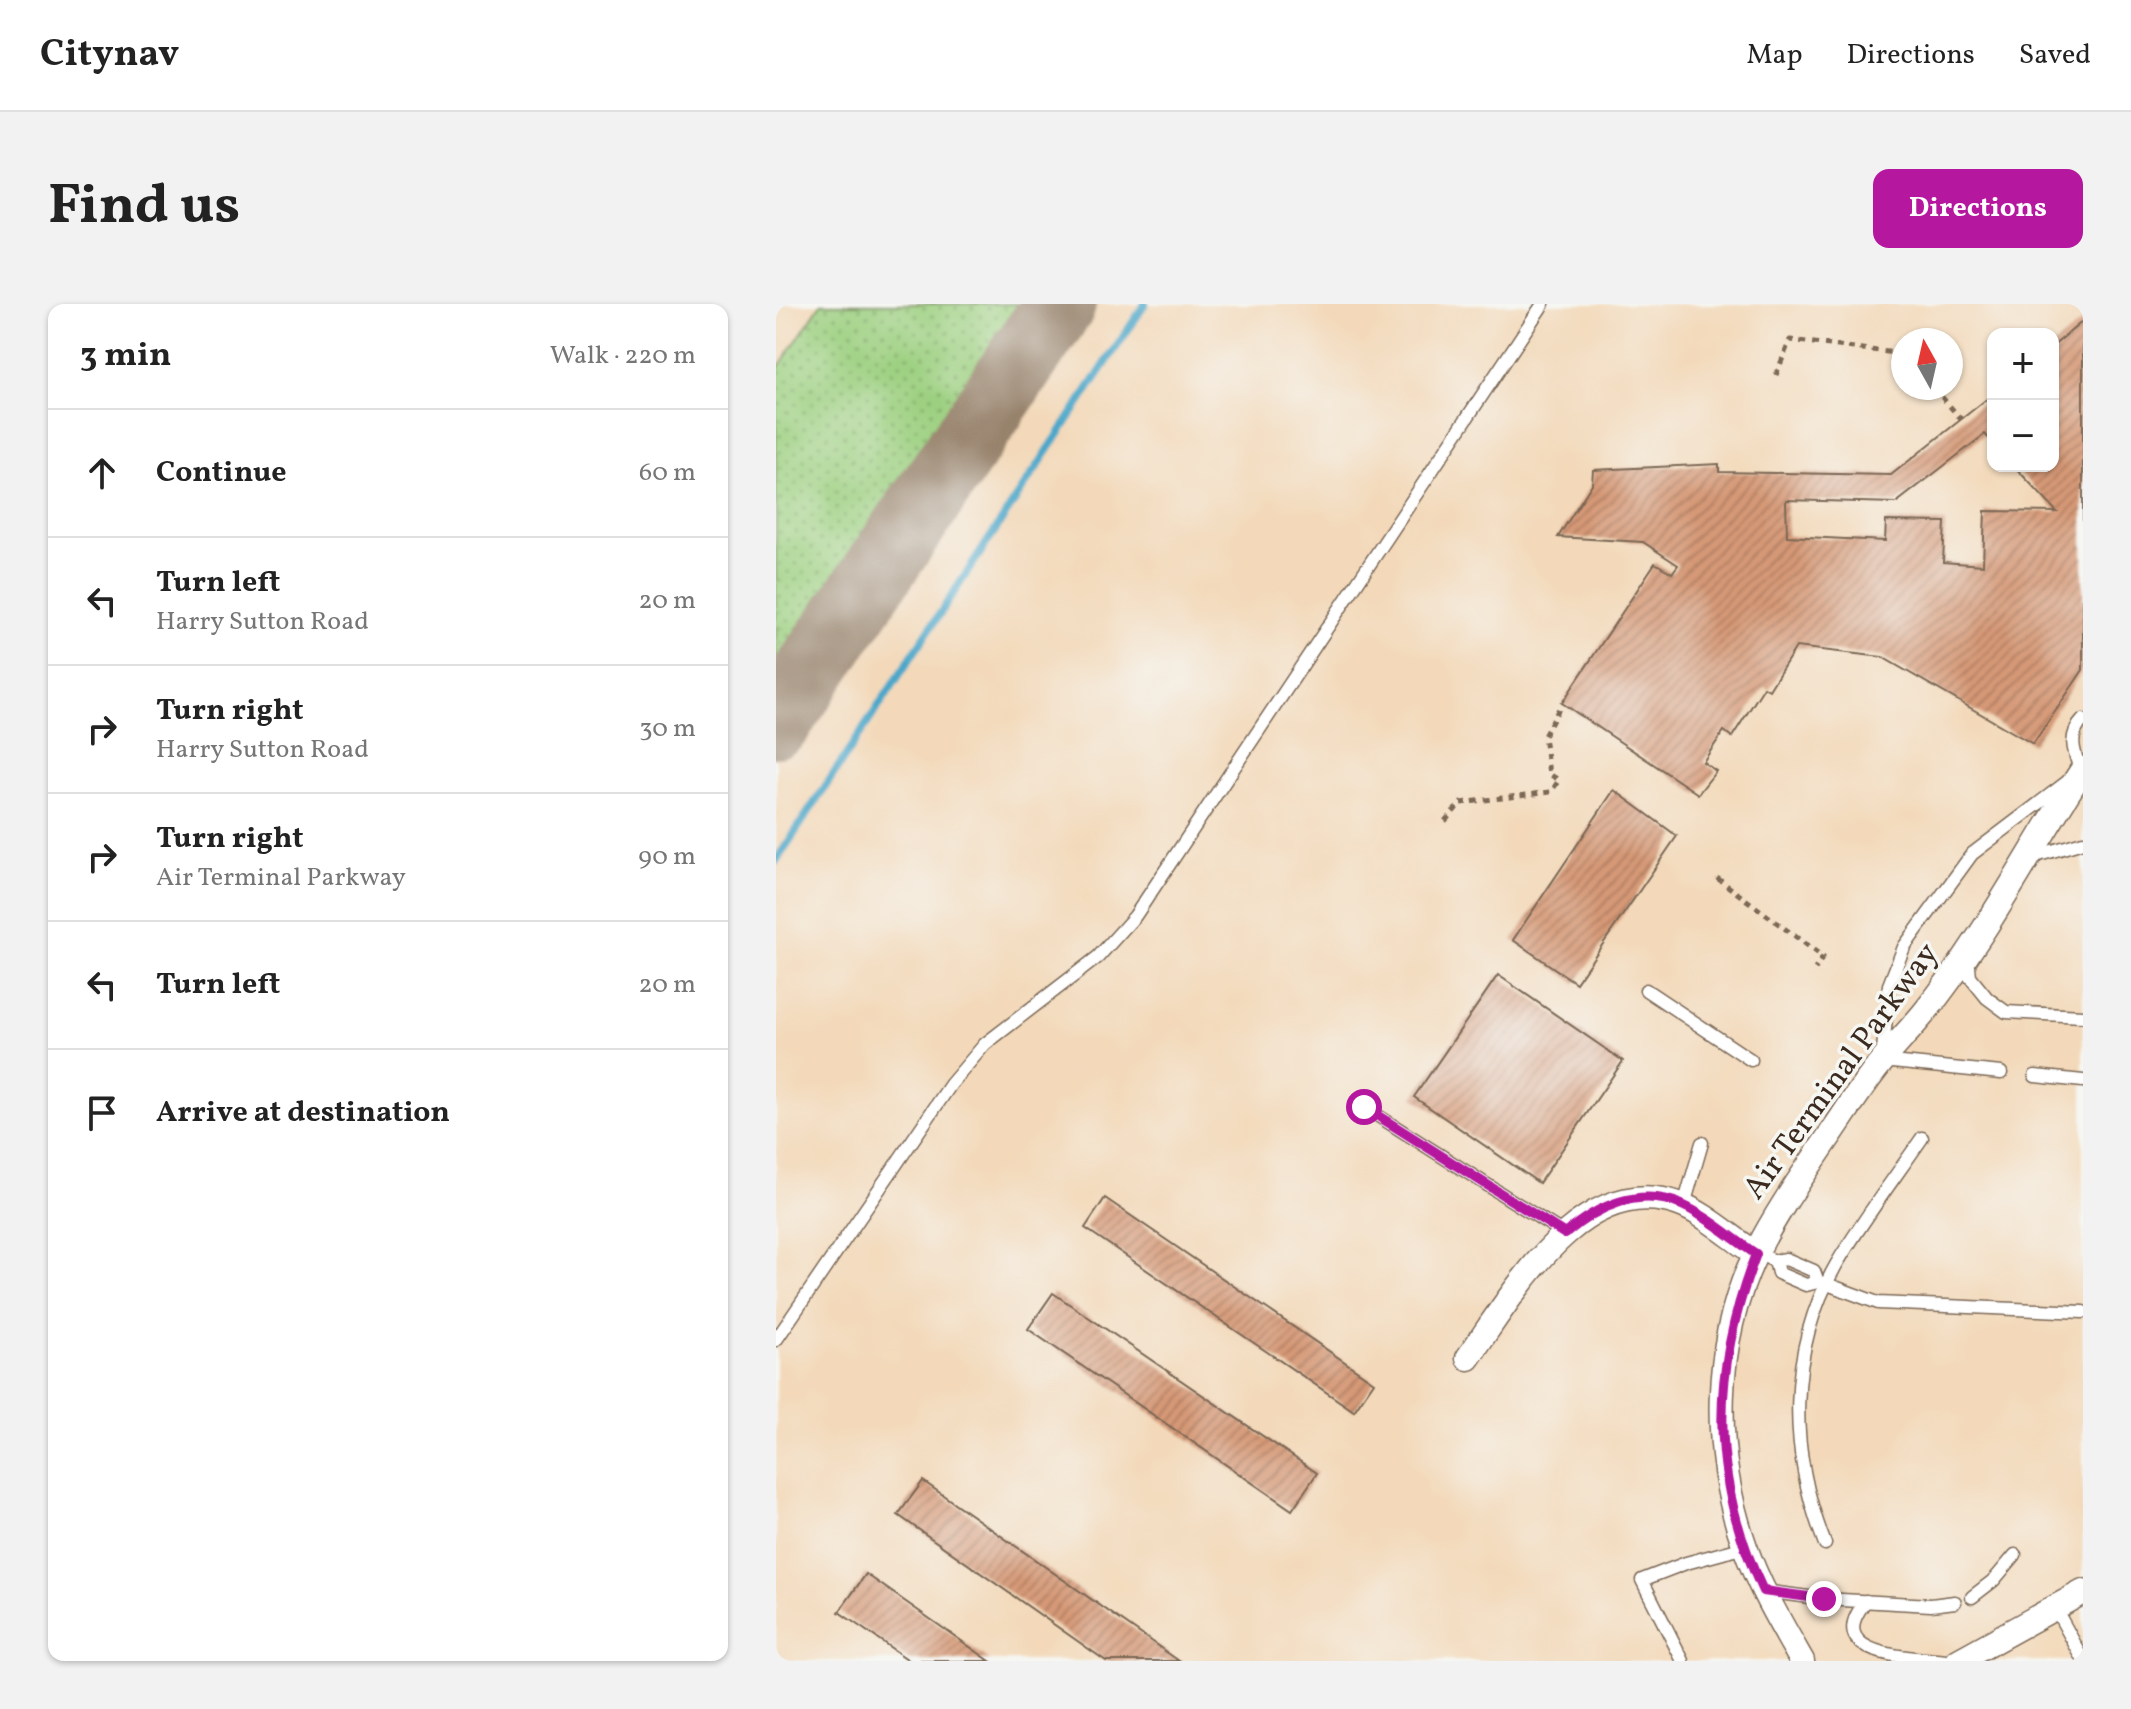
<!DOCTYPE html>
<html lang="en">
<head>
<meta charset="utf-8">
<style>
	:root { --surface:#fff; --page:#f2f2f2; --text:#222; --muted:#767676; --line:#e0e0e0; --accent:#b5179e }
	body { margin:0; font-family:Vollkorn,serif; background:var(--page); color:var(--text) }
	.controls { position:absolute; right:24px; top:24px; display:grid; overflow:hidden; border-radius:16px; box-shadow:0 2px 6px #0004 }
	.controls button { width:72px; height:72px; display:grid; place-items:center; padding:0; border:0; border-bottom:2px solid var(--line); background:var(--surface); color:var(--text); font:40px sans-serif }
	.compass { position:absolute; left:1115px; top:24px; width:72px; height:72px; border-radius:50%; background:var(--surface); box-shadow:0 2px 6px #0004; rotate:352deg }
	.stop { position:absolute; width:24px; height:24px; margin:-18px; border:6px solid #b5179e; border-radius:50%; background:#fff }
	.stop.end { background:#b5179e; border-color:#fff; box-shadow:0 2px 8px #0008 }
	.list { margin:0; padding:0; list-style:none }
	h2 { display:flex; justify-content:space-between; align-items:center; height:104px; margin:0; padding:0 32px; font-size:34px }
	h2 small { font-size:26px; font-weight:400; color:var(--muted) }
	.list li { display:grid; grid-template-columns:52px 1fr auto; gap:24px; align-items:center; box-sizing:border-box; height:128px; padding:0 32px; border-top:2px solid var(--line) }
	.list b { display:block; font-size:30px; white-space:nowrap }
	.list p { margin:0; font-size:26px; white-space:nowrap; color:var(--muted) }
	.list em { font-size:26px; font-style:normal; color:var(--muted) }
	.icon { flex:none; width:44px; height:44px; fill:none; stroke:currentColor; stroke-width:2; stroke-linecap:round; stroke-linejoin:round }
	.map { position:relative; flex:none; width:1307px; height:1357px; overflow:hidden; border-radius:16px }
	header { display:flex; align-items:center; gap:48px; box-sizing:border-box; height:112px; padding:0 40px; background:var(--surface); border-bottom:2px solid var(--line) }
	header strong { font-size:38px }
	nav { display:flex; gap:44px; margin-inline-start:auto; font-size:28px }
	.intro { display:flex; align-items:center; justify-content:space-between; box-sizing:border-box; height:192px; padding:0 48px }
	h1 { margin:0; font-size:56px }
	.button { padding:20px 36px; border-radius:16px; background:var(--accent); color:#fff; font-size:28px; font-weight:700 }
	main { display:flex; gap:48px; padding:0 48px }
	aside { flex:1; background:var(--surface); border-radius:16px; box-shadow:0 2px 6px #0004 }
	.map>svg:first-child { display:block }
	.grass { fill:url(#grass-dots); stroke:#6c7d4f; stroke-width:2 }
	.lines { fill:none; stroke-linecap:round; stroke-linejoin:round }
	.stream { stroke:#4ba7c9; stroke-width:8 }
	.taxiway { stroke:#97826c; stroke-width:72 }
	.building { fill:url(#building-hatch) }
	.lane-casing { stroke:#7b6755; stroke-width:15 }
	.street-casing { stroke:#7b6755; stroke-width:27 }
	.path { stroke:#7b6755; stroke-width:5; stroke-dasharray:6 6; stroke-linecap:butt }
	.lane { stroke:#fff; stroke-width:12 }
	.street { stroke:#fff; stroke-width:24 }
	.route { stroke:#b5179e; stroke-width:10 }
	.labels { text-anchor:middle; dominant-baseline:central; stroke-width:7; stroke-linejoin:round; paint-order:stroke }
	.street-label { font-size:32px; fill:#3b2a1e; stroke:#f6f6f2 }
</style>
</head>
<body>
<header>
<strong>Citynav</strong>
<nav><a>Map</a><a>Directions</a><a>Saved</a></nav>
</header>
<div class="intro"><h1>Find us</h1><a class="button">Directions</a></div>
<main>
<aside>
<h2>3 min<small>Walk · 220 m</small></h2>
<ul class="list">
<li><svg class="icon" aria-label="ahead" viewBox="0 0 24 24"><path d="M12 20V5M6 11l6-6 6 6"/></svg><div><b>Continue</b></div><em>60 m</em></li>
<li><svg class="icon" aria-label="left" viewBox="0 0 24 24"><path d="M17 20v-9H6M10 6l-5 5 5 5"/></svg><div><b>Turn left</b><p>Harry Sutton Road</p></div><em>20 m</em></li>
<li><svg class="icon" aria-label="right" viewBox="0 0 24 24"><path d="M7 20v-9h11M14 6l5 5-5 5"/></svg><div><b>Turn right</b><p>Harry Sutton Road</p></div><em>30 m</em></li>
<li><svg class="icon" aria-label="right" viewBox="0 0 24 24"><path d="M7 20v-9h11M14 6l5 5-5 5"/></svg><div><b>Turn right</b><p>Air Terminal Parkway</p></div><em>90 m</em></li>
<li><svg class="icon" aria-label="left" viewBox="0 0 24 24"><path d="M17 20v-9H6M10 6l-5 5 5 5"/></svg><div><b>Turn left</b></div><em>20 m</em></li>
<li><svg class="icon" aria-label="arrive" viewBox="0 0 24 24"><path d="M6 21V4h12l-3 4 3 4H6"/></svg><div><b>Arrive at destination</b></div></li>
</ul>
</aside>
<div class="map">
<svg width="1307" height="1357" viewBox="0 0 1307 1357">
	<defs>
		<pattern id="grass-dots" width="8" height="8" patternUnits="userSpaceOnUse" patternTransform="scale(2)"><rect width="8" height="8" fill="#9cd080"/><path d="M2 2h.1M6 6h.1" fill="none" stroke="#80a968" stroke-width="1.8" stroke-linecap="round"/></pattern>
		<pattern id="building-hatch" width="6" height="6" patternUnits="userSpaceOnUse" patternTransform="scale(2)"><rect width="6" height="6" fill="#d69977"/><path d="M-1 1l2-2M0 6l6-6M5 7l2-2" fill="none" stroke="#af7d61"/></pattern>
	</defs>
	<rect width="100%" height="100%" fill="#f6f6f2"/>
	<filter id="ink" filterUnits="userSpaceOnUse"><feTurbulence type="fractalNoise" baseFrequency=".0125" numOctaves="2"/><feDisplacementMap in="SourceGraphic" scale="16" xChannelSelector="R" yChannelSelector="G"/><feConvolveMatrix kernelMatrix="1 2 1 2 8 2 1 2 1" color-interpolation-filters="sRGB"/></filter>
	<filter id="wash" filterUnits="userSpaceOnUse"><feTurbulence type="fractalNoise" baseFrequency=".006" numOctaves="4" result="noise"/><feDisplacementMap in="SourceGraphic" scale="32" xChannelSelector="R" yChannelSelector="G"/><feGaussianBlur stdDeviation="1.8" result="paint"/><feColorMatrix in="noise" values="0 0 0 0 0 0 0 0 0 0 0 0 0 0 0 0 0 1.4 0 .05"/><feComposite in="paint" operator="in"/></filter>
	<g filter="url(#wash)">
		<rect width="100%" height="100%" fill="#f3d9ba"/>
		<path class="grass" d="M45,0h214l-259,381v-314z"/>
		<g class="lines">
			<path class="stream" d="M0,557l369,-557"/>
			<path class="taxiway" d="M0,418l284,-418"/>
		</g>
		<g id="blocks">
			<g class="building">
				<path d="M1307,17v349l-50,74 -151,-87 -86,-10 -27,43 -5,-3 -32,50 -8,-6 -21,31 13,9 -18,23 -136,-91 93,-140 17,10 6,-8 -35,-23 -85,-5 34,-53 1,-14 126,-6v8l172,3 102,-81v49l-8,-9 -89,69 -110,-3 1,36 98,5 1,-20 59,1 -2,40 40,3 2,-54 72,1 -43,-46h39v-120z"/>
				<path d="M838,486l63,46 -101,147 -63,-43z"/>
				<path d="M722,671l125,86 -84,122 -125,-86z"/>
				<path d="M329,894l269,184 -20,29 -269,-183z"/>
				<path d="M277,989l264,180 -25,37 -264,-181z"/>
				<path d="M147,1177l256,180h-73l-208,-146z"/>
				<path d="M90,1270l124,87h-80l-71,-49z"/>
			</g>
		</g>
	</g>
	<g filter="url(#ink)">
		<use href="#blocks" fill-opacity="0" stroke="#7b6755" stroke-width="2"/>
		<g class="lines">
			<g class="lane-casing">
				<g id="lane">
					<path d="M1305,468c-7,-20 -14,-35 2,-52"/>
					<path d="M1256,553l51,-15"/>
					<path d="M1192,652l2,21 17,21 19,14 77,4"/>
					<path d="M870,686l105,70"/>
					<path d="M1225,769l-119,-12 7,-76 15,-38 68,-93 95,-72"/>
					<path d="M1259,772l48,5"/>
					<path d="M588,803l201,127"/>
					<path d="M908,901l18,-62"/>
					<path d="M992,954l7,3 11,-2 28,12 4,11"/>
					<path d="M999,957l3,12 28,12 12,-3 9,2 51,19 205,9"/>
					<path d="M0,1036l175,-256 34,-40 113,-87 37,-41 408,-612"/>
					<path d="M1049,1240c-36,-92 -39,-191 11,-279 26,-44 57,-85 86,-127"/>
					<path d="M987,1287l61,8 107,6 24,-3"/>
					<path d="M1196,1293l22,-17 21,-25"/>
					<path d="M1090,1297c-47,57 48,56 80,60"/>
					<path d="M1279,1304l28,51"/>
					<path d="M907,1357l-41,-81 44,-17 59,-16"/>
				</g>
			</g>
			<g class="street-casing">
				<g id="street">
					<path d="M692,1054c46,-65 114,-188 211,-154 24,8 54,35 77,50"/>
					<path d="M1026,1357c-21,-37 -43,-74 -57,-114 -33,-93 -33,-206 12,-296 20,-40 46,-76 71,-113 18,-26 35,-54 56,-79 13,-16 27,-30 40,-46 61,-75 106,-163 159,-244"/>
					<path d="M1182,1357l125,-69"/>
				</g>
			</g>
			<g class="path">
				<path d="M1000,71l14,-35 113,14"/>
				<path d="M1158,84l27,31"/>
				<path d="M669,517l16,-18 90,-11 8,-12 -10,-6 -5,-38 18,-33"/>
				<path d="M941,574l106,79 -8,12"/>
			</g>
			<use href="#lane" class="lane"/>
			<use href="#street" class="street"/>
		</g>
	</g>
	<g class="lines" filter="url(#ink)">
		<path class="route" d="M588,803l201,127c32,-28 75,-48 117,-29 25,11 50,33 74,49 -45,117 -47,222 7,337l61,8"/>
	</g>
	<g class="labels">
		<g class="street-label">
			<text transform="translate(1066 768) rotate(-54)">Air Terminal Parkway</text>
		</g>
	</g>
</svg>
<div class="controls">
<button>+</button>
<button>−</button>
</div>
<svg class="compass" viewBox="-18 -18 36 36"><path d="M0-13l5 13h-10z" fill="#e53935"/><path d="M0 13l5-13h-10z" fill="#767676"/></svg>
<div class="stop" style="left:588px;top:803px"></div>
<div class="stop end" style="left:1048px;top:1295px"></div>
</div>
</main>
</body>
</html>
